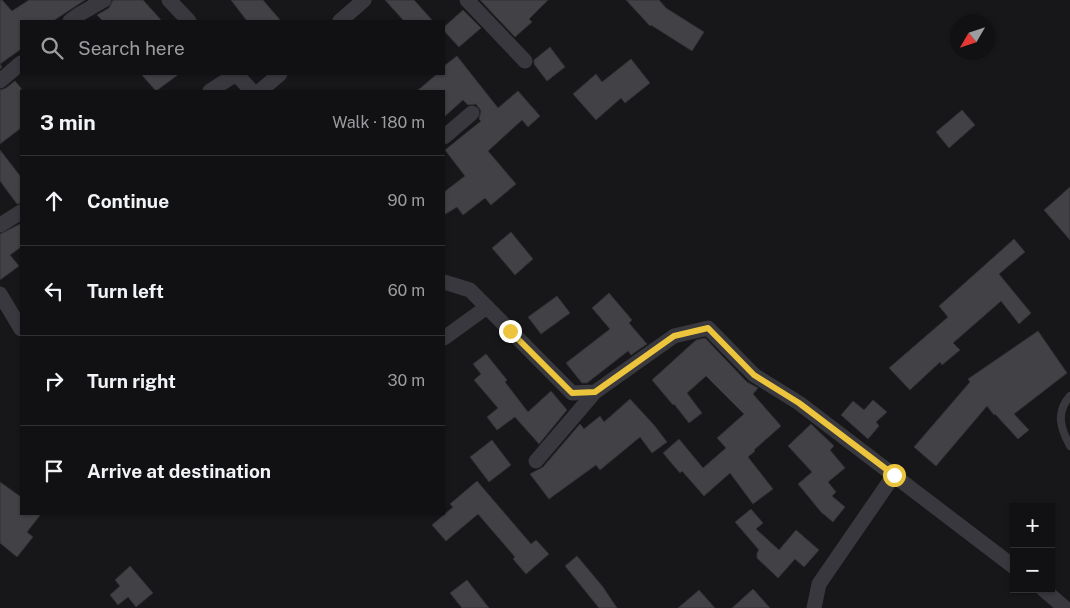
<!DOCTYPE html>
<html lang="en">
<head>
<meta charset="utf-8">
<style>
	:root { --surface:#111113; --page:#1a1a1c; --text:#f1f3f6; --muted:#9c9da0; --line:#303133 }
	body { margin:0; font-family:"Public Sans",sans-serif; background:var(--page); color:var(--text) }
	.controls { position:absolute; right:15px; bottom:15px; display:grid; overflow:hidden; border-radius:0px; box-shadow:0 1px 4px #0004 }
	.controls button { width:45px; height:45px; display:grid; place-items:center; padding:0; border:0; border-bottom:1px solid var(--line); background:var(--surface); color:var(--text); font:25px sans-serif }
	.compass { position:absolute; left:950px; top:15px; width:45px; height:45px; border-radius:50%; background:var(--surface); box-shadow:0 1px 4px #0004; rotate:231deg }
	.stop { position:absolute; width:15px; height:15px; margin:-11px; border:4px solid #ecc53c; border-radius:50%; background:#fff }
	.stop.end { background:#ecc53c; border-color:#fff; box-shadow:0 1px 5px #0008 }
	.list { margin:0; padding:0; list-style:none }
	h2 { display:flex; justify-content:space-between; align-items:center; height:65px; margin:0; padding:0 20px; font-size:21px }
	h2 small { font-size:16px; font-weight:400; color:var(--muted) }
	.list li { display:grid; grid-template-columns:32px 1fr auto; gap:15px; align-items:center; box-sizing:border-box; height:90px; padding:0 20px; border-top:1px solid var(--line) }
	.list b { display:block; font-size:19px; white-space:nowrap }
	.list em { font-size:16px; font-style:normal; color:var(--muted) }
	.icon { flex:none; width:28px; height:28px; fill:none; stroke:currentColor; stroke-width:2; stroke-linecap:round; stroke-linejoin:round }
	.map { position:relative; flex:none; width:1070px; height:608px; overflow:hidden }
	.search { position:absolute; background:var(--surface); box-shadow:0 1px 4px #0004; left:20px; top:20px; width:425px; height:55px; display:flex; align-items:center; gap:12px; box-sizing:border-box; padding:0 18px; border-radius:0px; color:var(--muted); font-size:19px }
	.panel { position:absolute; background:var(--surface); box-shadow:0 1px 4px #0004; left:20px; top:90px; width:425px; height:425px; border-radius:0px }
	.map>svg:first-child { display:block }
	.building { fill:#414146; stroke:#313135 }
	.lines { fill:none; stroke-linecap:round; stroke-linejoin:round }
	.lane { stroke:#38383e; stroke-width:8 }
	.street { stroke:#38383e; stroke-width:15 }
	.route { stroke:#ecc53c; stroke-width:6 }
</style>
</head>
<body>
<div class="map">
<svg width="1070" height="608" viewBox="0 0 1070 608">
	<rect width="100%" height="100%" fill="#171719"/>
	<g class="building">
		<path d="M0,0h2l10,11 17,-11h56l-32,21h-32v28l-21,15 2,3 -2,2z"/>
		<path d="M113,0h30l19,21h-59l-6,-6 12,-7z"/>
		<path d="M231,0h32l18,21h-34z"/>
		<path d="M385,0h29l19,21h-29z"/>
		<path d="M480,0h68l-19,19 3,3 -17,15z"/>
		<path d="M626,0h33l7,8 38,24 -12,19 -41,-26 -1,1z"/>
		<path d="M463,10l18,18 -22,19 -15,-16v-4z"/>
		<path d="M550,47l15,20 -18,14 -13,-17v-4z"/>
		<path d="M457,56l41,52 20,-17 22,25 -12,11 -6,-7 -34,31 28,33 -25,21 -6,-7 -22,17 -6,-8 -13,8v-23l21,-16 -20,-26 36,-29 -2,-2 2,-8 -5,-7 -8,1 -5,-5 -19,17v-26h-27l20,-17h7v-8z"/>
		<path d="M631,59l19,24 -25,20 -4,-5 -25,22 -23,-26 23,-20 6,8z"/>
		<path d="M141,74h38l-23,17z"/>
		<path d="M15,81l6,7v40l-21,16v-54l6,-2z"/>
		<path d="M962,110l13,15 -26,23 -13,-16z"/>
		<path d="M0,150l21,27v26l-4,1 -17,-23z"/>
		<path d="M1070,187v53l-26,-30z"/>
		<path d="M20,224l1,2v21l-11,8 9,11 -19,14v-46z"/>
		<path d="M511,232l22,27 -18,16 -23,-27z"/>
		<path d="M1014,239l11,13 -26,22 32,39 -12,11 -18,-23 -48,42 7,7 -18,15 -2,-3 -30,28 -21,-22 59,-51 -9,-11z"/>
		<path d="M609,293l23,27 -3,3 18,21 -16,11 -3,-4 -41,32h-5l-16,-20 44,-34 -18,-21z"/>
		<path d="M557,296l13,17 -29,21 -13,-17z"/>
		<path d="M1038,331l29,42 -53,41 15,16 -11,9 -23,-25 -1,1 -7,-9 -51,60 -22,-19 56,-65 -2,-3z"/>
		<path d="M705,338l42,44 11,6 -5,6 28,32 -27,24 1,1 -7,6 25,32 -20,15 -23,-31 -26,23 -22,-25 -2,2 -17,-20 16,-14 24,29 23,-20 -9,-10 27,-24 -38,-38 -19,17 15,20 -13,10 -15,-19 -1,1 -21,-25 44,-40z"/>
		<path d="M486,354l21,26 -2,2 23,30 23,-21 16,19 -28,34 -24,-27 -18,13 -10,-13 11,-9 -24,-28 7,-6 -8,-10z"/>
		<path d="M630,399l24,26 13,17 -15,11 -12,-16 -40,33 -4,-5 -47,34 -19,-25 13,-7 37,-43 4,5 16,-13 4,6z"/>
		<path d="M873,400l14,12 -11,10 3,4 -11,13 -27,-24 12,-14 11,9z"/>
		<path d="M811,424l23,22 -4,4 15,18 -17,14 8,10 -4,4 13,11 -12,15 -12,-10 -23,-28 14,-12 -24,-26z"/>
		<path d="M492,440l19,25 -22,17 -19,-25z"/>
		<path d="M477,481l54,63 5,-4 13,14 -23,20 -13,-15 2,-2 -37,-43 -32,27 -14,-16 21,-18 -3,-3z"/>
		<path d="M0,482l21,15v17h20l-14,18 6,5 -16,20 -17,-14z"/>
		<path d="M751,509l12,14 -7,6 23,21 17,-20 23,20 -15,17 -9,-8 -17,19 -21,-20v-5l2,-3 -24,-28z"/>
		<path d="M577,556l26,31 14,21h-18l-34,-42z"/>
		<path d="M130,566l23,27 -17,14 -8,-10 -10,8 -8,-10 10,-9 -5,-6z"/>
		<path d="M467,580l22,28h-27l-12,-15z"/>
		<path d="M753,589l17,19h-38z"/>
		<path d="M699,590l16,18h-37z"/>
	</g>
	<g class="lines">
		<path class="lane" d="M1070,396c-15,17 -9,33 0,50"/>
		<g class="street">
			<path d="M169,0l20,21"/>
			<path d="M467,0l58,61"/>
			<path d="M70,21l8,-6 26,-15"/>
			<path d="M340,21l24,-21"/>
			<path d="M236,74l16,17"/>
			<path d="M0,81l21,-18"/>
			<path d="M210,91l26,-17"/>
			<path d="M260,91l20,-17"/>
			<path d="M444,137l28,-24"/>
			<path d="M0,225l21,-13"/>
			<path d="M444,282l26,8 102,103 23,-1 79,-56 34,-8 46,47 45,28 215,164"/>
			<path d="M0,294l21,35"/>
			<path d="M444,338l43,-31"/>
			<path d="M536,461l59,-69"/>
			<path d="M1043,589l22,19"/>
			<path d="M814,608l5,-24 75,-109"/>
		</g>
	</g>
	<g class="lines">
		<path class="route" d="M510,331l62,62 23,-1 79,-56 34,-8 46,47 45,28 95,72"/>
	</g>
</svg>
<div class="controls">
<button>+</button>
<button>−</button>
</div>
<svg class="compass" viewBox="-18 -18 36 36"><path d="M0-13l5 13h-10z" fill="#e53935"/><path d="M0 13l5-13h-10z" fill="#9c9da0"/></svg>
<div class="stop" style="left:894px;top:475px"></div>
<div class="stop end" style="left:510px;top:331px"></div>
<div class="search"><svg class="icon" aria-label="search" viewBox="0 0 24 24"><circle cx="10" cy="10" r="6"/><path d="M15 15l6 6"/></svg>Search here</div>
<section class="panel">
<h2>3 min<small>Walk · 180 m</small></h2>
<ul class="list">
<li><svg class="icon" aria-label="ahead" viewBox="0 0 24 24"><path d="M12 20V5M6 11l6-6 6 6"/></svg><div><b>Continue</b></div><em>90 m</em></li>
<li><svg class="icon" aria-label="left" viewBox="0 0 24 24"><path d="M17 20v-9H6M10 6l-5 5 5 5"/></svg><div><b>Turn left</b></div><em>60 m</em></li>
<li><svg class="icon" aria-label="right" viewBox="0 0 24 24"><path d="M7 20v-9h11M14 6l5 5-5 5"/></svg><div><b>Turn right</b></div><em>30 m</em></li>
<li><svg class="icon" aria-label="arrive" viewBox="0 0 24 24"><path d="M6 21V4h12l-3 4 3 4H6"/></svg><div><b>Arrive at destination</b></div></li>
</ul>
</section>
</div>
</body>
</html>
